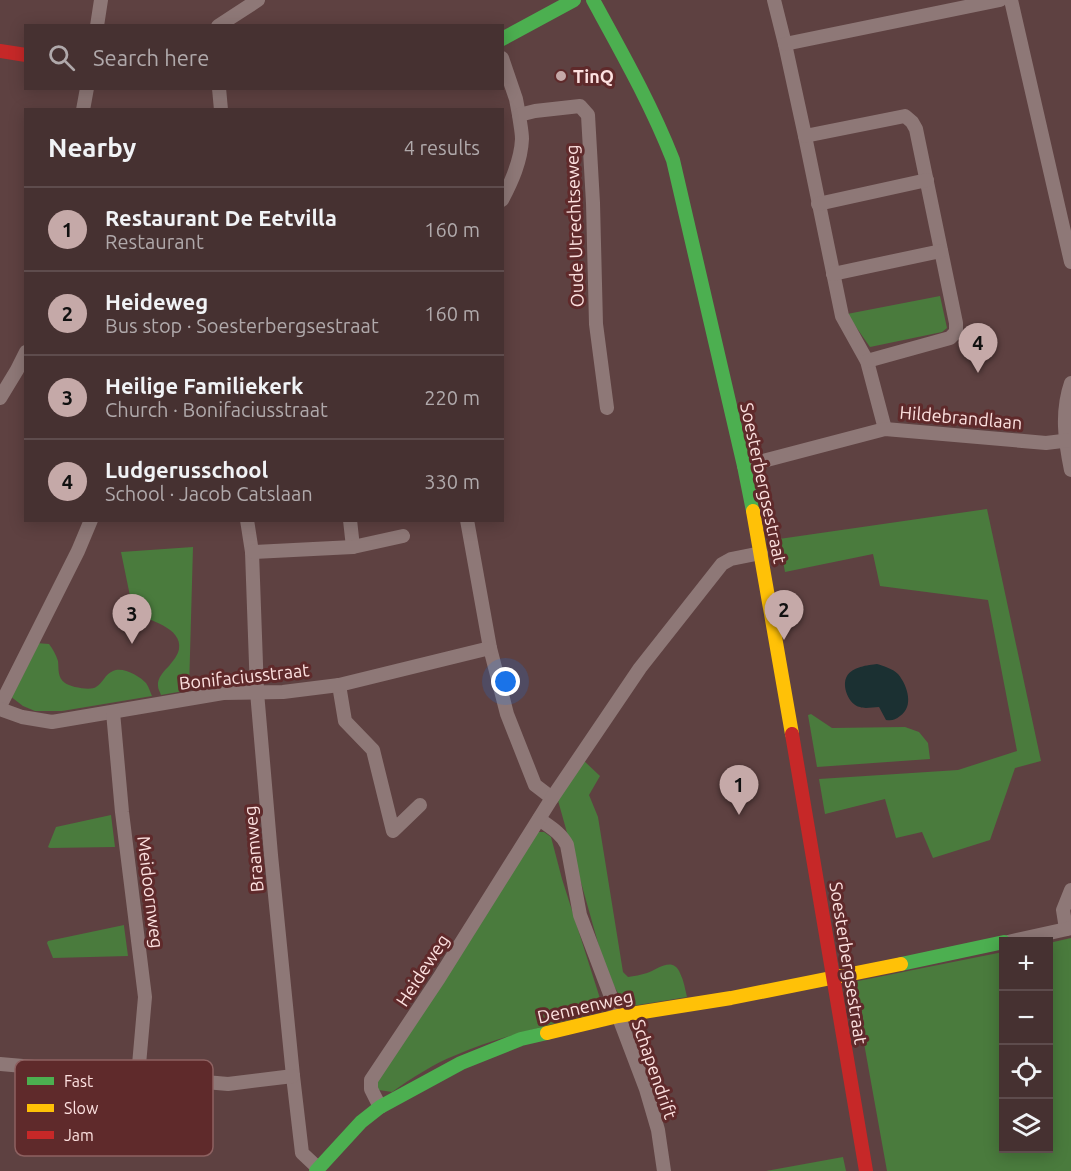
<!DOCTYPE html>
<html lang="en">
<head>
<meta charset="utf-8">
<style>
	:root { --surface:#463131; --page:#503d3d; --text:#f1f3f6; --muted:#b0a9ab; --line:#5e4c4d; --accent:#c5a9a8 }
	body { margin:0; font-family:Ubuntu,sans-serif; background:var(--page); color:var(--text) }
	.controls { position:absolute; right:18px; bottom:18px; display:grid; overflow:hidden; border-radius:0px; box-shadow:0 3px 15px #0003 }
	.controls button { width:54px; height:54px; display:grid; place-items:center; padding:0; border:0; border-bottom:2px solid var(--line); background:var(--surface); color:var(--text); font:30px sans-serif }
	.you { position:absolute; left:506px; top:682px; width:21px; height:21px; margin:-15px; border:4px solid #fff; border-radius:50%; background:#1a73e8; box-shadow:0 0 0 9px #1a73e833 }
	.badge { display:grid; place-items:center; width:39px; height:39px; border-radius:50%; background:var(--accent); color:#111; font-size:20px; font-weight:700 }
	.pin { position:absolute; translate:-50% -50px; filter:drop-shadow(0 2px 3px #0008) }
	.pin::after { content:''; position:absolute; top:32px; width:21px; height:18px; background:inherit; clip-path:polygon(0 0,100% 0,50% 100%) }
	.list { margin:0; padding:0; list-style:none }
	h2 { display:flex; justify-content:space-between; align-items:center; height:78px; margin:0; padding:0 24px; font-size:26px }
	h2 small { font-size:20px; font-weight:400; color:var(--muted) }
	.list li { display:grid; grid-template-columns:39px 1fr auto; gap:18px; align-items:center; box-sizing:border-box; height:84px; padding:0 24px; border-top:2px solid var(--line) }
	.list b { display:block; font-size:22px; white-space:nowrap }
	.list p { margin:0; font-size:20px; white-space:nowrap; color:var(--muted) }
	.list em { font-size:20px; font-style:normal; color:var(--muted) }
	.icon { flex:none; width:33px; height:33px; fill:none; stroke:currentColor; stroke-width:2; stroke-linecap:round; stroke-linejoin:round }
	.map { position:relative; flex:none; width:1071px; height:1171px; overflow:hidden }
	.search { position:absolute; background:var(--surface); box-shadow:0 3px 15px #0003; left:24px; top:24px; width:480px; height:66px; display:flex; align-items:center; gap:15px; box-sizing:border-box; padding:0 21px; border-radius:0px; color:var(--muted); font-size:22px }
	.panel { position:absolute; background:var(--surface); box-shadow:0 3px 15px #0003; left:24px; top:108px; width:480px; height:414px; border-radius:0px }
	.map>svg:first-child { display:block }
	.green { fill:#4a7b3d }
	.water { fill:#1b3032 }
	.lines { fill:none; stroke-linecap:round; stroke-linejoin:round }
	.street { stroke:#8e7877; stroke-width:14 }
	.fast { stroke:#4caf50; stroke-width:14 }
	.slow { stroke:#ffc107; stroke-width:14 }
	.jam { stroke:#c62828; stroke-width:14 }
	.poi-dot { fill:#c5a9a8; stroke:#5f2a2b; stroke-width:2 }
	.labels { text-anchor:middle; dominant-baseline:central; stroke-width:6; stroke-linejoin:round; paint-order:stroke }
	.poi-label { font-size:18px; font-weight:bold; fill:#fde1e0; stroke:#5f2a2b; text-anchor:start }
	.street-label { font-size:18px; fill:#fde1e0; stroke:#5f2a2b }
	.key { fill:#5f2a2b; stroke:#8e6161; stroke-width:1.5 }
	.key-label { font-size:16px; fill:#fde1e0 }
</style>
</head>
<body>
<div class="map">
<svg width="1071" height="1171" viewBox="0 0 1071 1171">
	<rect width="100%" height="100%" fill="#5e4141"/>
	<g class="green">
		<path d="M940,296l7,32 -5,4 -72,15 -23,-33z"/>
		<path d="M987,509l54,252 -26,7 -25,72 -57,18 -11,-26 -26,6 -11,-39 -60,15 -6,-35 139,-9 59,-19 -29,-151 -108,-14 -7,-32 -88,18 -6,-33z"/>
		<path d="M193,547l-4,143 -28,5c-1,-3 -3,-6 -3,-9 -1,-8 6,-15 11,-20 4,-5 9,-11 10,-17 4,-21 -31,-30 -46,-35l-3,-6v-12l-9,-44z"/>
		<path d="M36,643l13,1c4,5 7,11 9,17 1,8 -1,16 7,22 5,4 26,8 31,4 7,-4 9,-13 17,-16 9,-5 27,5 33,12 3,4 4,9 6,13l-90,15h-27l-12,-5 -13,-10z"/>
		<path d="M811,714l21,14 73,-1 14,5 9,11 2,16 -113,8 -9,-52z"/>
		<path d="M582,759l18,17 -11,19 9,22 25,155 5,5c6,-1 13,-2 19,-4 11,-4 26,-17 33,0 4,8 5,16 7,24l-61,10 -12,-21 -14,-36 -43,-153z"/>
		<path d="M111,815l4,32 -65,1 -2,-1 8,-20z"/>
		<path d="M534,832h10l7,5 11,42 42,132c-50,13 -101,24 -148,44 -23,9 -44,23 -64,37l-13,-2 -5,-6z"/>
		<path d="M124,926l4,30 -75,2 -6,-15 1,-2 76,-16z"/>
		<path d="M1071,938v233h-184l-34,-189 150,-30 1,196h44l1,-205z"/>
		<path d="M843,1157l3,14h-80z"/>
	</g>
	<path class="water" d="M877,664c7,2 16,5 21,10 10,12 16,33 2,42 -5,4 -8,5 -14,4l-7,-13c-6,0 -14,2 -19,0 -11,-2 -19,-21 -13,-31 5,-9 21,-11 30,-12z"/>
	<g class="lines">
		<g class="street">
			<path d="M774,0l11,44 20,92 37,180 25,45 18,68"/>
			<path d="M1011,0l60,262"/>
			<path d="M97,26l4,-26"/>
			<path d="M218,26l40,-26"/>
			<path d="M785,44l215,-44"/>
			<path d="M502,58l14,41 3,16"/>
			<path d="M219,88l2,22"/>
			<path d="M83,110l4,-22"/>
			<path d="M805,136l100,-20 7,6 4,7 40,194v9l-6,6 -83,23"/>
			<path d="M502,200c10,-19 19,-39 20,-61 0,-7 -2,-16 -3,-24l16,-4 45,-5 8,9 5,88 3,121 11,84"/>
			<path d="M818,204l109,-24"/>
			<path d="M833,274l108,-23"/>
			<path d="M1071,383c-10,29 -6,58 0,87"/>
			<path d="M0,398l17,-28 9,-18"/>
			<path d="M744,466l141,-37 161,14 25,-3"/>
			<path d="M247,520l5,32 5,140 14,163 22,221 9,77 16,15"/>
			<path d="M350,520l3,27"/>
			<path d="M467,520l23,128 17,66 28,71 17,13"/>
			<path d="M252,552l101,-5 50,-11"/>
			<path d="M339,685l6,36 28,29 20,81 27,-26"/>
			<path d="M0,706l78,-155 13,-31"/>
			<path d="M0,709l22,8 30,5 171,-29 60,-1 56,-7 151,-37"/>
			<path d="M113,712l9,100 23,185 -7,79"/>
			<path d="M539,819c11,8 22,14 28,26l13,70 66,174 12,41 6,41"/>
			<path d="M1066,929l-3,-19 8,-20"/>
			<path d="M1008,942l63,-14"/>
			<path d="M0,1064l228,20 65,-8"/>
			<path d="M380,1107l-9,-18v-9l68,-102 113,-180 88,-130 82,-104 9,-5 30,-6"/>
		</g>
		<g class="fast">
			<path d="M593,0c29,53 58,104 80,160l71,306 9,45"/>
			<path d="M502,39l72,-39"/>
			<path d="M901,964l103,-22"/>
			<path d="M316,1171l45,-49 19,-15 81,-44 60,-24 26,-6"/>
		</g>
		<g class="slow">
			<path d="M753,511l39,223"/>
			<path d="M547,1033l71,-17 113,-18 170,-34"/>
		</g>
		<g class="jam">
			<path d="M0,51l26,4"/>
			<path d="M792,734l74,437"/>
		</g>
	</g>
	<circle class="poi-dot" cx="561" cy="76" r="6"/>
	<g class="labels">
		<g class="poi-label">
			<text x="573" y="76">TinQ</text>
		</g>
		<g class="street-label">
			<text transform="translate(574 226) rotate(-92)">Oude Utrechtseweg</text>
			<text transform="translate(961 417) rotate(5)">Hildebrandlaan</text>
			<text transform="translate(764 483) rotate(78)">Soesterbergsestraat</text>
			<text transform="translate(244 676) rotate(-6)">Bonifaciusstraat</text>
			<text transform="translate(253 849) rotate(-95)">Braamweg</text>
			<text transform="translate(151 892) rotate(83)">Meidoornweg</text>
			<text transform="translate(849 963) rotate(81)">Soesterbergsestraat</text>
			<text transform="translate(422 970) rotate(-57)">Heideweg</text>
			<text transform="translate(585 1006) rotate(-13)">Dennenweg</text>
			<text transform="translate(655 1069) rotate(71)">Schapendrift</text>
		</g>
	</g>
	<rect x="15" y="1060" width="198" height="96" rx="9" class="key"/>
	<rect x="27" y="1077" width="27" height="8" fill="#4caf50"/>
	<rect x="27" y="1104" width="27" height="8" fill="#ffc107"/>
	<rect x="27" y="1131" width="27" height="8" fill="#c62828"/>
	<g class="key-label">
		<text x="64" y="1087">Fast</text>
		<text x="64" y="1114">Slow</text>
		<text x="64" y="1141">Jam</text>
	</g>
</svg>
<div class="controls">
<button>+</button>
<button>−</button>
<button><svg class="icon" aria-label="locate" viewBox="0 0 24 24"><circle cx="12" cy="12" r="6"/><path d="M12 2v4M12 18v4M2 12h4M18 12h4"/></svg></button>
<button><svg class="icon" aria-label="layers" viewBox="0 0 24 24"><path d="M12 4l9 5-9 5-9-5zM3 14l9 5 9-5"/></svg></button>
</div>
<div class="you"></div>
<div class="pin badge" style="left:739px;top:815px">1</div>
<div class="pin badge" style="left:784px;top:640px">2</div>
<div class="pin badge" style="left:132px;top:644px">3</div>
<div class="pin badge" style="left:978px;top:373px">4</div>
<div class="search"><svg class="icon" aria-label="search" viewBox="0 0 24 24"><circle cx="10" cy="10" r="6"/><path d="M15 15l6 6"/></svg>Search here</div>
<section class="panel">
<h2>Nearby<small>4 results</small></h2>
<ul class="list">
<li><span class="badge">1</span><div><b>Restaurant De Eetvilla</b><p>Restaurant</p></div><em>160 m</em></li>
<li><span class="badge">2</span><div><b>Heideweg</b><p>Bus stop · Soesterbergsestraat</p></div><em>160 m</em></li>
<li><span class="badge">3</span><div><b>Heilige Familiekerk</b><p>Church · Bonifaciusstraat</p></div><em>220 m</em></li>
<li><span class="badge">4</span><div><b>Ludgerusschool</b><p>School · Jacob Catslaan</p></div><em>330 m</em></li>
</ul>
</section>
</div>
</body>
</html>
